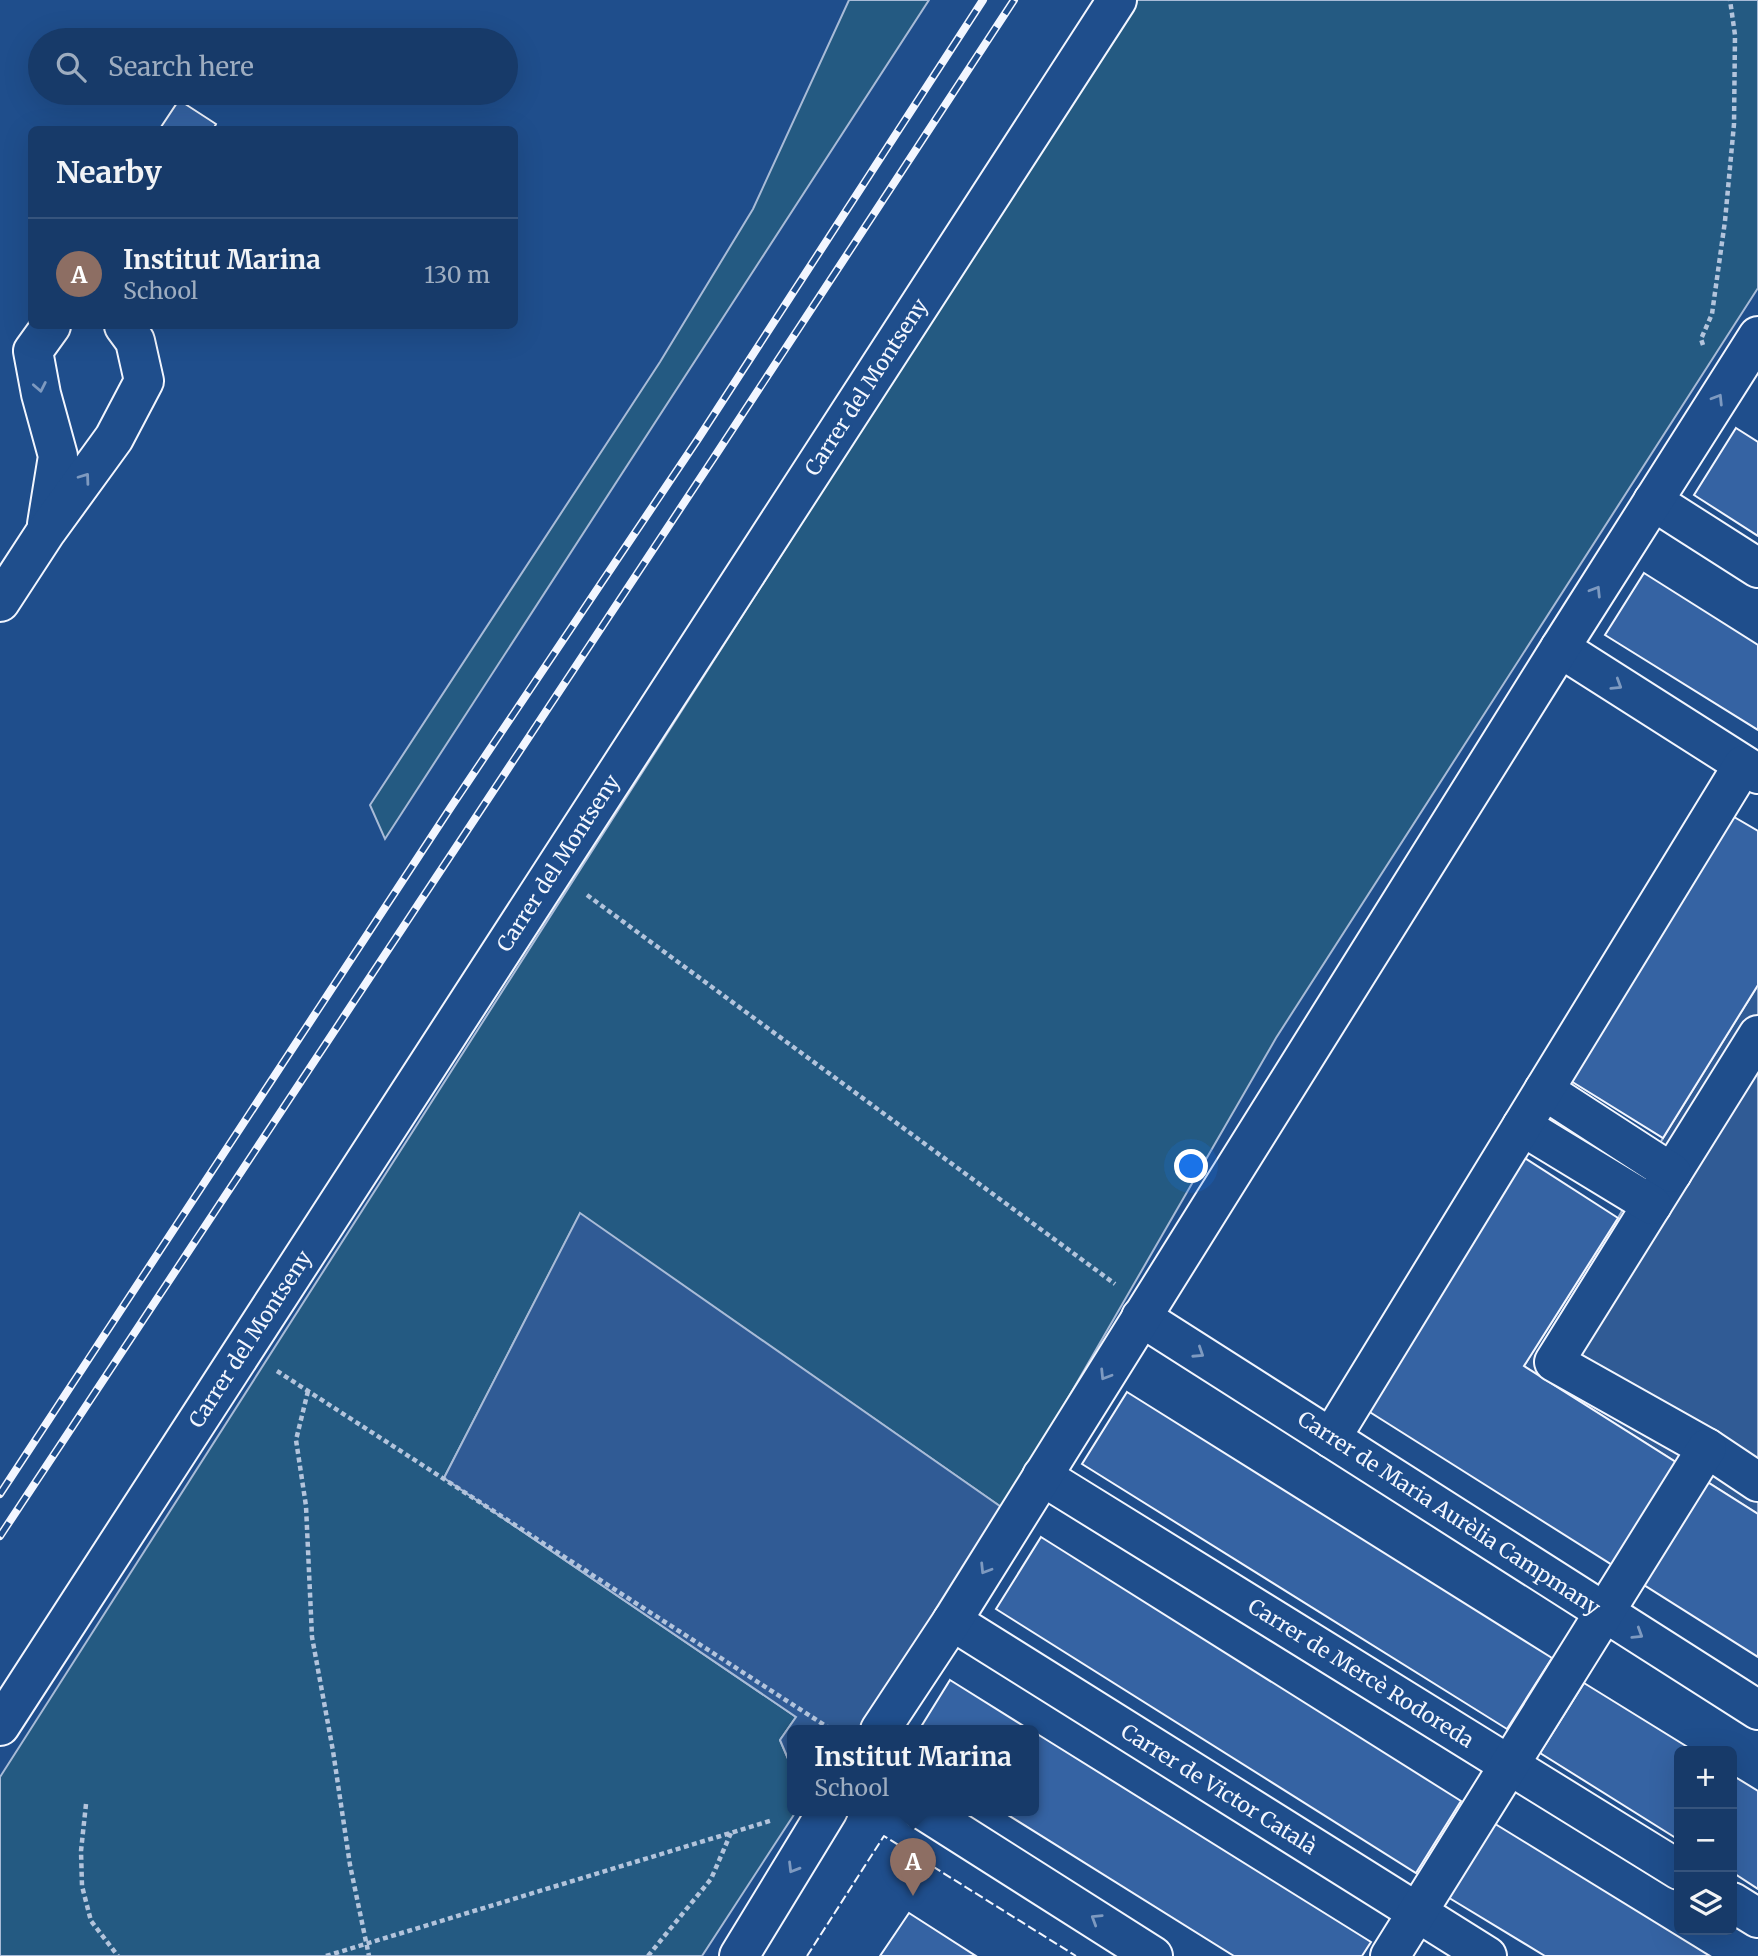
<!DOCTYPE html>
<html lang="en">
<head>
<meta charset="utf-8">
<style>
	:root { --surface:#173a69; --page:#20416f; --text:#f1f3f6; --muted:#9eadc0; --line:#36547d; --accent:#ffb74d }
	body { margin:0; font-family:Merriweather,serif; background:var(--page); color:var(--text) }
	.controls { position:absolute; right:21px; bottom:21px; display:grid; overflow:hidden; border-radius:10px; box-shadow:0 7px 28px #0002 }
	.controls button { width:63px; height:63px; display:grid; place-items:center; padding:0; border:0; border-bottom:2px solid var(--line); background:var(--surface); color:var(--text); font:35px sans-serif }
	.you { position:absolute; left:1192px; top:1167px; width:24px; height:24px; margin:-18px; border:5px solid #fff; border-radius:50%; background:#1a73e8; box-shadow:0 0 0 10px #1a73e833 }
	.badge { display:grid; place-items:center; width:46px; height:46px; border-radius:50%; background:var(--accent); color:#fff; font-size:23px; font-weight:700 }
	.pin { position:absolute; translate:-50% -58px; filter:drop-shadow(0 2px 4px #0008) }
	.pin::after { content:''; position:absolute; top:37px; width:24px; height:21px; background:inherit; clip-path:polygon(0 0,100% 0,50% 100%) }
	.popup { position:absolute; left:787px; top:1725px; width:252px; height:91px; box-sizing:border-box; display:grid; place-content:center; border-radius:10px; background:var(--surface); filter:drop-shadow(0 2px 5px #0005); font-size:23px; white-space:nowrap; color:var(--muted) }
	.popup b { font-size:26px; color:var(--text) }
	.popup::after { content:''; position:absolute; left:50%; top:100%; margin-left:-14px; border:14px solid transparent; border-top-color:var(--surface) }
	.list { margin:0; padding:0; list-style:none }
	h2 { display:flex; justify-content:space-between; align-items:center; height:91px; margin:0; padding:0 28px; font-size:30px }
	h2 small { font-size:23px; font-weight:400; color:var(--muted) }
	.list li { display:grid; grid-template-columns:46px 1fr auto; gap:21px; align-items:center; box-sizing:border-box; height:112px; padding:0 28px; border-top:2px solid var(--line) }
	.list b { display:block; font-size:26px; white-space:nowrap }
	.list p { margin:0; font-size:23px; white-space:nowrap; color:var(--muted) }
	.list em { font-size:23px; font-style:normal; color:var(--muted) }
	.icon { flex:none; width:38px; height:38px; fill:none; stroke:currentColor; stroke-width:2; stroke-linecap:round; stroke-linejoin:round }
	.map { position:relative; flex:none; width:1758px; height:1956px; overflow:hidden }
	.search { position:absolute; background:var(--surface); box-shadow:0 7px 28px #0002; left:28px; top:28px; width:490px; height:77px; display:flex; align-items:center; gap:18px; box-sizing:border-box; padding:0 24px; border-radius:38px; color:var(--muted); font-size:26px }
	.panel { position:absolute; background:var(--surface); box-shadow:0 7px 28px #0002; left:28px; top:126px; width:490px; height:203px; border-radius:10px }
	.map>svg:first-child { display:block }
	.green { fill:#245a82; stroke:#a8bbd7; stroke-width:2 }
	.parking { fill:#305b95; stroke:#a8bbd7; stroke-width:2 }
	.building { fill:#3563a3; stroke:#f2f6ff; stroke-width:2 }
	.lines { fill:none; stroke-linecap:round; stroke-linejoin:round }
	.minor-casing { stroke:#f2f6ff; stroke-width:42 }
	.path { stroke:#b3c4dc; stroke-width:4.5; stroke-dasharray:5 3.5; stroke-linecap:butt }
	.minor { stroke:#1f4e8c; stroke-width:38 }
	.rail-casing { stroke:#f2f6ff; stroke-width:8 }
	.rail { stroke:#1f4e8c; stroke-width:5; stroke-dasharray:16; stroke-linecap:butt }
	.fence { stroke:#f2f6ff; stroke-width:2; stroke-dasharray:9 3.5; stroke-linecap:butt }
	.oneway { stroke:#7e9ac0 }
	.labels { text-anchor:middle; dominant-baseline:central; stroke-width:5; stroke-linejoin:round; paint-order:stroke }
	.street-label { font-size:21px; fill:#f2f6ff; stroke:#1f4e8c }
</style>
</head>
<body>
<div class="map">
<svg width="1758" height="1956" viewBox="0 0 1758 1956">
	<rect width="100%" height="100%" fill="#1f4e8c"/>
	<g class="green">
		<path d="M849,0h80l-544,839 -15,-34 290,-443 93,-153z"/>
		<path d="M1136,0h622v288l-482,750 -272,471 -424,-295 -136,264 352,239 -16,23 12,28v42h5l-95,146h-702v-179z"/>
	</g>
	<g class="parking">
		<path d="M1758,985v529l-234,-148 94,-148 45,-80z"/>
		<path d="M580,1213l424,296 -132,221h-80v38l-12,-28 16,-23 -352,-239z"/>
	</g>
	<g class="building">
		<path d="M179,100l37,24 -3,6h-54z"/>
		<path d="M1736,428l22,14v94l-64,-41z"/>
		<path d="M1644,573l114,72v85l-153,-95z"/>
		<path d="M1729,814l29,17v154l-95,153 -97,-60z"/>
		<path d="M1517,1153l101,65 -94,148 234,148v143l-401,-253z"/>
		<path d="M1127,1392l425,266 -45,71 -425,-265z"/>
		<path d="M1041,1537l420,264 -45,72 -420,-264z"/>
		<path d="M950,1680l80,50h-111z"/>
		<path d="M1584,1683l110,68h-15v89l-139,-87z"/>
		<path d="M1034,1732l337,210 -9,14h-128l-234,-146h34z"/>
		<path d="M1732,1775l26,16v98l-26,-17z"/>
		<path d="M1492,1822l218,134h-165l-99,-60z"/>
		<path d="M909,1913l67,43h-96z"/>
	</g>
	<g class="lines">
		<g class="minor-casing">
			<g id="minor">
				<path d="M1653,501l105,67"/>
				<path d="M47,524l11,-68 -17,-62 -8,-43 18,-25"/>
				<path d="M0,602l45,-69 69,-95 30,-57 -9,-40 -11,-15"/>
				<path d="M1560,648l198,126"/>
				<path d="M1758,1035l-204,327 153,86 51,34"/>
				<path d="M1544,1090l128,83"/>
				<path d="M1522,1126l130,79"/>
				<path d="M1141,1317l617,393"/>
				<path d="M1331,1438l412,-673"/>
				<path d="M1042,1476l637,394"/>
				<path d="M952,1621l535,335"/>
				<path d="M0,1726l1117,-1726"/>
				<path d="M880,1730l72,-109 608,-973 198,-312"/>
				<path d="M923,1810l230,146"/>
				<path d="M1732,1902l26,16"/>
				<path d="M739,1956l89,-146"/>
				<path d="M1390,1956l317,-508"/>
			</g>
		</g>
		<g class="path">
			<path d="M1703,345l-2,-6 11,-25 13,-93 9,-97 1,-89 -5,-35"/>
			<path d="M587,895l528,389"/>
			<path d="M277,1371l555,359"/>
			<path d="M308,1391l-12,49 10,66 6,131 21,114 17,114 19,91"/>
			<path d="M86,1804l-5,47 1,35 9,35 27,35"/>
			<path d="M326,1956l447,-136"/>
			<path d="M648,1956l63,-77 20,-46"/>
		</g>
		<use href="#minor" class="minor"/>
		<g class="rail-casing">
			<g id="rail">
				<path d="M0,1494l451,-687 247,-368 285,-439"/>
				<path d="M0,1536l715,-1080 299,-456"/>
			</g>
		</g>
		<use href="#rail" class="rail"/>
		<path class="fence" d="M807,1956l77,-120 192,120"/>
	</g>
	<defs><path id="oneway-chevron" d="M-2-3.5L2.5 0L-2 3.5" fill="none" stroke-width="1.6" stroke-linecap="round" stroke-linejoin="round" transform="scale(1.75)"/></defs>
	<g class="oneway">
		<use href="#oneway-chevron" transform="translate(40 387) rotate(79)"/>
		<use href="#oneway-chevron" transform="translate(1718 399) rotate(-58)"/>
		<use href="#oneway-chevron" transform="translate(85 478) rotate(-54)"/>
		<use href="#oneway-chevron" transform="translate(1596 591) rotate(-58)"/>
		<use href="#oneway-chevron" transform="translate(1617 685) rotate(32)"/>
		<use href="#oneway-chevron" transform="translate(1199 1353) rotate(33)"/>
		<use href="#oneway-chevron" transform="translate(1105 1375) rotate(122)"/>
		<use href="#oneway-chevron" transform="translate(985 1569) rotate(122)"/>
		<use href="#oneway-chevron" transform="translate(1638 1634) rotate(32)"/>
		<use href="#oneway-chevron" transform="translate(793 1868) rotate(121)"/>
		<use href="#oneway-chevron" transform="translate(1096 1919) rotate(-148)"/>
	</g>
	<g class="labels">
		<g class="street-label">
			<text transform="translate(866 387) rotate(-57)">Carrer del Montseny</text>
			<text transform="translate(558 863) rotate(-57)">Carrer del Montseny</text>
			<text transform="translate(250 1339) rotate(-57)">Carrer del Montseny</text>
			<text transform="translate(1449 1513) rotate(33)">Carrer de Maria Aurèlia Campmany</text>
			<text transform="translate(1361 1673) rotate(32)">Carrer de Mercè Rodoreda</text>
			<text transform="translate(1219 1789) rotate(32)">Carrer de Victor Català</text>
		</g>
	</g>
</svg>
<div class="controls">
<button>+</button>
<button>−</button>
<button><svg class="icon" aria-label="layers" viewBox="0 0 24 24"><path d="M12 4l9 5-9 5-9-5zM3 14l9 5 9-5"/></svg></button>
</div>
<div class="you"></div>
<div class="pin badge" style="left:913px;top:1896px;background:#8d6e63">A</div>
<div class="popup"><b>Institut Marina</b>School</div>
<div class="search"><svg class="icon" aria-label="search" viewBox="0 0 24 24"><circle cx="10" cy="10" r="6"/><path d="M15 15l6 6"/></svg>Search here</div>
<section class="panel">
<h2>Nearby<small></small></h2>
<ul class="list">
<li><span class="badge" style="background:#8d6e63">A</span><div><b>Institut Marina</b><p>School</p></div><em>130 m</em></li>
</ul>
</section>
</div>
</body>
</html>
